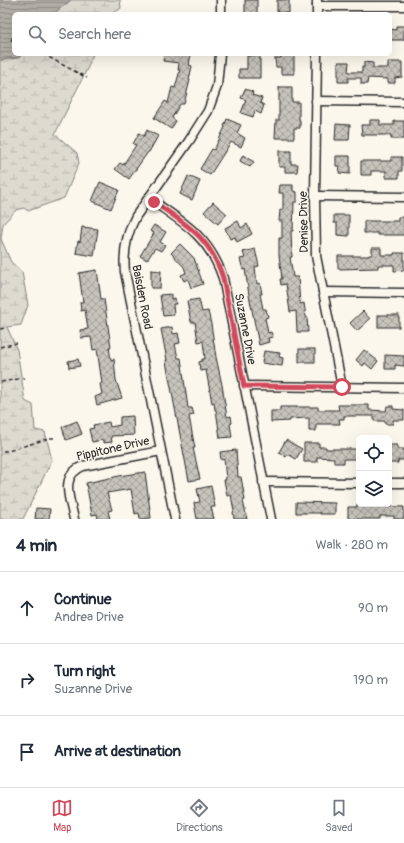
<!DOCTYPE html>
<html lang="en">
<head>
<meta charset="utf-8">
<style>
	:root { --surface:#fff; --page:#f2f2f3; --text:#1f2937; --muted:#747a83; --line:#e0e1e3; --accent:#d1495b }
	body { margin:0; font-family:Pangolin,sans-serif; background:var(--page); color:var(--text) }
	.controls { position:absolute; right:12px; bottom:12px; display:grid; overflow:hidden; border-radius:6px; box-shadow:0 4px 16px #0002 }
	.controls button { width:36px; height:36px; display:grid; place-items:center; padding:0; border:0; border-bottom:1px solid var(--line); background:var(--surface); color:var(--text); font:20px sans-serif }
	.stop { position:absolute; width:12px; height:12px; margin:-9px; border:3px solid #d1495b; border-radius:50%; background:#fff }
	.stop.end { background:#d1495b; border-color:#fff; box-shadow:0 1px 4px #0008 }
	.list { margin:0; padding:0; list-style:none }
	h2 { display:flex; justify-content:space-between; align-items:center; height:52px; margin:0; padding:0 16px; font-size:17px }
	h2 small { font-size:13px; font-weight:400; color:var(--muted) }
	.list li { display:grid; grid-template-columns:26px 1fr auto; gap:12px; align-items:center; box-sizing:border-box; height:72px; padding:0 16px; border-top:1px solid var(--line) }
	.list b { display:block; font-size:15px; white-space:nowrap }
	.list p { margin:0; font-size:13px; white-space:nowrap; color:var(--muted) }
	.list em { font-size:13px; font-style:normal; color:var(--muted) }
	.icon { flex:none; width:22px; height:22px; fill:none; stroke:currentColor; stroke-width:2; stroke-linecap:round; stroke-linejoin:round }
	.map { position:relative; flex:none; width:404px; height:519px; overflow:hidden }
	.search { position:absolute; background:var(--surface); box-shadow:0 4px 16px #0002; left:12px; right:12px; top:12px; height:44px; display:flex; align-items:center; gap:10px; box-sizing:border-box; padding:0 14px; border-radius:6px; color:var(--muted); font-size:15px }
	.sheet { height:268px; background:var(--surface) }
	nav { display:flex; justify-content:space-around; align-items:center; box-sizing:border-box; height:56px; border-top:1px solid var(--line); background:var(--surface); font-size:11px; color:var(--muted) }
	nav a { display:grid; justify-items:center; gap:2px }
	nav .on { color:var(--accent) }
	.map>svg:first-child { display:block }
	.wetland { fill:url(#wetland-marsh); stroke:#84827e }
	.water { fill:url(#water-rules); stroke:#7b7a75 }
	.building { fill:url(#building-cross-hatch); stroke:#2b2b2b }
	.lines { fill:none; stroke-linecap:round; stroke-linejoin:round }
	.street-casing { stroke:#2b2b2b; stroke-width:11 }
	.path { stroke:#2b2b2b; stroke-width:1.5; stroke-dasharray:4 3; stroke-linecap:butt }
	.street { stroke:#fbf7ec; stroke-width:8 }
	.route { stroke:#d1495b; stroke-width:5 }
	.labels { text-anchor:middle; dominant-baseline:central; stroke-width:3; stroke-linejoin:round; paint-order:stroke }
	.street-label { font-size:12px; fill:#2b2b2b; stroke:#fbf7ec }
</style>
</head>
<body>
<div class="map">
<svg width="404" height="519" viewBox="0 0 404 519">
	<defs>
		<pattern id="wetland-marsh" width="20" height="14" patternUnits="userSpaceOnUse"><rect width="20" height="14" fill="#dddad0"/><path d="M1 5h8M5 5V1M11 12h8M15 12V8" fill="none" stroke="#bebbb3"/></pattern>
		<pattern id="water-rules" width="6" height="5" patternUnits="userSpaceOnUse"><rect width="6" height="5" fill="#b1afa7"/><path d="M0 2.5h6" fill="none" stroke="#908f88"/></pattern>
		<pattern id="building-cross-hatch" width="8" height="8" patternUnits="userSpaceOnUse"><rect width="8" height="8" fill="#c7c4bc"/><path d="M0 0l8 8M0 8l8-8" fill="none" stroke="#a29f99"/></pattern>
	</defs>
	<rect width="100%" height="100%" fill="#fbf7ec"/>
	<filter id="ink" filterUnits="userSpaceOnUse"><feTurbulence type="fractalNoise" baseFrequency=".025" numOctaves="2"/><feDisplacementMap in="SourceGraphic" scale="8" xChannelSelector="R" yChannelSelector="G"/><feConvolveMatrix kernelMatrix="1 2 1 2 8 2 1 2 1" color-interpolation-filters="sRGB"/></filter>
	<g filter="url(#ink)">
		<g class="wetland">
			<path d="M71,0h49l1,8 -8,6h-60z"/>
			<path d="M22,54h71l-5,13 -33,67 22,19 2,10 -15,35 -36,13 -4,-3 -8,2 -13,14 -2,15 10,23 11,10 6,33 -7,20 -14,2 10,23 8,51 8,4 2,25 10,2 7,28 -29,59h-23v-459l19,-2z"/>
		</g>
		<path class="water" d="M0,0h71l-18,14h-39v40h8l-3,3 -19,3z"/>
		<g class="building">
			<rect x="245" y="0" width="12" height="14"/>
			<path d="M277,0h12v13l-12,-1z"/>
			<path d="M396,26h8v14h-14v-11l6,1z"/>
			<path d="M164,54h27l-2,11 3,1 -3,14h1l-6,24h-4l-8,14 4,3 -5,8 -17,-11 11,-17 3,2 4,-16 3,1 5,-18h-2l1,-7 -16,-2z"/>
			<path d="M281,54h13v20h-13v-7h-5l-1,-9h6z"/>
			<path d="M260,55v23h-21v-9h8v-13z"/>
			<path d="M338,62h11l-1,10h14v-5h2v-5l9,1v5h15v-6h14v15l-7,1v5h-7v-4l-20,-1 -1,6h-6v-6h-13v4h-10z"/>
			<path d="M279,87h13v15h7v18h1v8h-6v10h-19l1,-18h3z"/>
			<path d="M245,89l8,3 -1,3 10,3 -2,5 4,2 -3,9 -6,-3 -2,6 -12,-4 5,-13 -5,-2z"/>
			<path d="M227,119l14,6 -4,8 8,5 -4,9 -10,-5 -21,33 -10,-6 12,-20 2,1 11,-23 -1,-1z"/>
			<path d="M370,120h10v5h14v-4h10v18h-13v-4h-29l-1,-10h9z"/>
			<path d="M336,124l14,1 -1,15h-14z"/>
			<path d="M147,130l11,6 -9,16h-1l-19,27 -14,-10 5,-6 3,2 13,-20 -3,-1 6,-11 5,3z"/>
			<path d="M279,151h12v13h7l-1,8h-12v-5h-6z"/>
			<path d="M243,155l11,7 -4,5 -10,-6z"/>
			<path d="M336,156h14v18l-11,-1 1,-7h-4z"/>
			<path d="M391,157h11v14h-3v7h-13v-7h-15v4h-10v-14h30z"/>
			<path d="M188,176l12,5 -8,19 -12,-6z"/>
			<path d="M100,182l19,8 -8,19 -19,-8z"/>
			<path d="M280,185h13v6l4,1v10h-3l-1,29h-2l1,26h-2l3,20h5l2,27 4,-1 2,14h1l1,15h-11l-1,-21 -6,1 -4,-28 -5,1 -1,-6h2l-3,-24v-17h3v-17h-3l1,-11h3v-17h-4z"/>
			<path d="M213,202l14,12 -9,10 -14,-12z"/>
			<path d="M334,215h15v21l-12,-1v-12h-3z"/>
			<path d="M398,217h6v18h-26v-2h-14v-12h34z"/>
			<path d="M238,221l3,7 6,-4 5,10 -15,8 -2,-5 -5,2 -5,-11z"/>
			<path d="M154,225l12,7 -6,10 5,3 -4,6 -6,-3 -8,12 -7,-4 14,-23 -4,-2z"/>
			<path d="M82,227l16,2 -4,27 -18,-3 2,-12 2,1z"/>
			<path d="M180,244l14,14 9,26 -12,4 -3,-9 -4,2 -3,-6 5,-2 -2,-6 -13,-14z"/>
			<path d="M372,248h9v7h13v-2h10v17l-10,1v-6h-16v3l-40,1v-13h31v-1h3z"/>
			<path d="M255,249l4,17 -4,1 2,17 3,-1 2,11h-2l3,15h3l2,8 -3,1 3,15 3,-1 2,5 -5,1 1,4 -10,3 -10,-50 -4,-26 -2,1 -3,-11 5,-1 -2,-6z"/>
			<path d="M97,270l4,29h3l7,48h-2l2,13 3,-1 2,21 6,18 -25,7 -2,-8 7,-3 -2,-10 2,-1 -5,-34 -4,1 -2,-13 -10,1 -1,-8 8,-1 -3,-19 -4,1 -1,-9h3l-4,-29z"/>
			<path d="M151,270l10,1 -1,17h-9z"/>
			<path d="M171,294v5l4,-1 1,6h-3l1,11 -11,1 -3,-21z"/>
			<path d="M199,299l3,13 6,-1 3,13 5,33 6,28 5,32 4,-1 1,7 -2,1 2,13 -12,1 -4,-28h-1l-1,-8 -2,1 -6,-33 -6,1 -1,-9 3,-1v-2h3l-2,-18 -5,1 -3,-20h-4l-4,-21z"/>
			<path d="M363,311l7,8 -13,12 -7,-8z"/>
			<rect x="378" y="315" width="21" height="12"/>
			<path d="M172,327l1,7 5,-1 2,10 -5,1 3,14h3l7,50h4l2,7 -5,1 4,22 2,10h-2l7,31 -11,2 -22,-114 -1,-7h1l-6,-31z"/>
			<rect x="299" y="349" width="16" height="13"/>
			<path d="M364,350l14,11 -6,8 -7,-6 -2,3 -7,-6z"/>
			<path d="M264,351l16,2 -1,4 4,1 -1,8 -20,-3z"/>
			<path d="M385,355l19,1v10l-9,-1v4h-10z"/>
			<path d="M78,359l2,7 -11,2 -1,-7z"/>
			<path d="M338,405h31v5l17,1 1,-5h6v3l11,1v10h-11v4h-8v-3h-11v-5h-30v3h-5l1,5h-24v7h-7v-13l-19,1v2l-19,1v-11h9v-4h38v3h21z"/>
			<path d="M133,416l1,19 -23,1 1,6 -9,1v-3l-11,2 -3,-13 5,-1 -1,-3 16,-3 1,5 10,-2v-8z"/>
			<path d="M77,421l5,13 -16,6 -4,-13z"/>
			<path d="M286,440l16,9 -6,10 -8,-5 -2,3 -7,-5z"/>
			<path d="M304,443h15v4h7v2h33v10h-15v4h-10v-5l-17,-1v5h-13z"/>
			<path d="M389,445h8v4h7v11h-6v3h-9z"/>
			<path d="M236,450l2,27h3l4,23 -2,1 4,18h-13l-1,-7 1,-1 -3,-16 -4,1 -3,-16h2l-2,-21 -3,1 -1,-8z"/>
			<path d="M145,472l6,46 -11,1 -1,-6 -4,1 -4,-25 -24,4 5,17 -4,1 2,8h-12l-1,-5 -5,1 -6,-32 33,-7z"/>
			<path d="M211,486l4,21h-4l3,12h-17l-3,-16 6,-1 -3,-13z"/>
			<path d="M296,502l39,1v11h-15v-1h-24z"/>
			<path d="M357,504h8v2l39,1v12h-10v-3h-14v3h-32v-12h9z"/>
			<path d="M36,508l14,1 -1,10h-14z"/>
		</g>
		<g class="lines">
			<g class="street-casing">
				<g id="street">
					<path d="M317,6h87"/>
					<path d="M221,14v-14"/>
					<path d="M317,14v-13"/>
					<path d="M317,54l-2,142 1,60 26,131"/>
					<path d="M316,101l88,1"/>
					<path d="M315,196l89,1"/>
					<path d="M148,198c35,24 61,38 75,80l48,241"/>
					<path d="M323,292l81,1"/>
					<path d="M244,386l160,2"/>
					<path d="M263,482l96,1"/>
					<path d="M389,483h15"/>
					<path d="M74,519c-4,-20 -15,-43 9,-53l78,-15"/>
					<path d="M175,519l-50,-247c-2,-21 1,-38 11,-56l53,-75 19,-30 9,-25 3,-32"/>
				</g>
			</g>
			<g class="path">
				<path d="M11,41l2,-4 1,1"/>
				<path d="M43,54l44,24"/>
				<path d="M0,329l5,-1"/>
				<path d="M0,347l17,-4"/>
				<path d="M1,382l23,-4"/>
				<path d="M3,451h5l42,-13h4"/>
			</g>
			<use href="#street" class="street"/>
		</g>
	</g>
	<g class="lines" filter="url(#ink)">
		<path class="route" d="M154,202c33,23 56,35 69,76l21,108 98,1"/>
	</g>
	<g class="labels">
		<g class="street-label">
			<text transform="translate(304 222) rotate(-91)">Denise Drive</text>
			<text transform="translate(142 297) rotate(79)">Baisden Road</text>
			<text transform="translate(245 329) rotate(79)">Suzanne Drive</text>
			<text transform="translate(113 449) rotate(-13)">Pippitone Drive</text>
		</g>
	</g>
</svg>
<div class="controls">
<button><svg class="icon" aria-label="locate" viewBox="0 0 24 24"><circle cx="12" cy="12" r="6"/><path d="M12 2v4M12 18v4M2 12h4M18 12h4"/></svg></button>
<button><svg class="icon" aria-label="layers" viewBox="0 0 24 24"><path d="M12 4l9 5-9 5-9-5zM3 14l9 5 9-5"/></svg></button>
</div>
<div class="stop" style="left:342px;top:387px"></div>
<div class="stop end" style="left:154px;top:202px"></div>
<div class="search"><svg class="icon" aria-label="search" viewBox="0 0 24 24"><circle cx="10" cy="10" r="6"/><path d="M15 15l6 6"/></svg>Search here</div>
</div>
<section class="sheet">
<h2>4 min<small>Walk · 280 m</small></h2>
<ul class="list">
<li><svg class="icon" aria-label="ahead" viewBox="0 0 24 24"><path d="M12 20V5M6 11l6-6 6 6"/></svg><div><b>Continue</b><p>Andrea Drive</p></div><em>90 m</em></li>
<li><svg class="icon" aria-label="right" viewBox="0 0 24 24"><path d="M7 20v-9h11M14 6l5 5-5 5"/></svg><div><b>Turn right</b><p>Suzanne Drive</p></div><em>190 m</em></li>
<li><svg class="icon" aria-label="arrive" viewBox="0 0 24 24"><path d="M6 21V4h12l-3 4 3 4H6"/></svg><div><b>Arrive at destination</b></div></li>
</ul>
</section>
<nav>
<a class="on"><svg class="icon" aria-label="map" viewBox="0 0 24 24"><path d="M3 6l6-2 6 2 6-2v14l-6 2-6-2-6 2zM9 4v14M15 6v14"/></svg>Map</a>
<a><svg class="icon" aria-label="directions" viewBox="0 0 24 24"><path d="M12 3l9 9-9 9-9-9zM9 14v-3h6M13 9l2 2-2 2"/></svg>Directions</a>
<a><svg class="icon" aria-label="saved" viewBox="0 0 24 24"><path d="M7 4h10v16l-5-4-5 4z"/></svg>Saved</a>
</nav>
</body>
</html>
